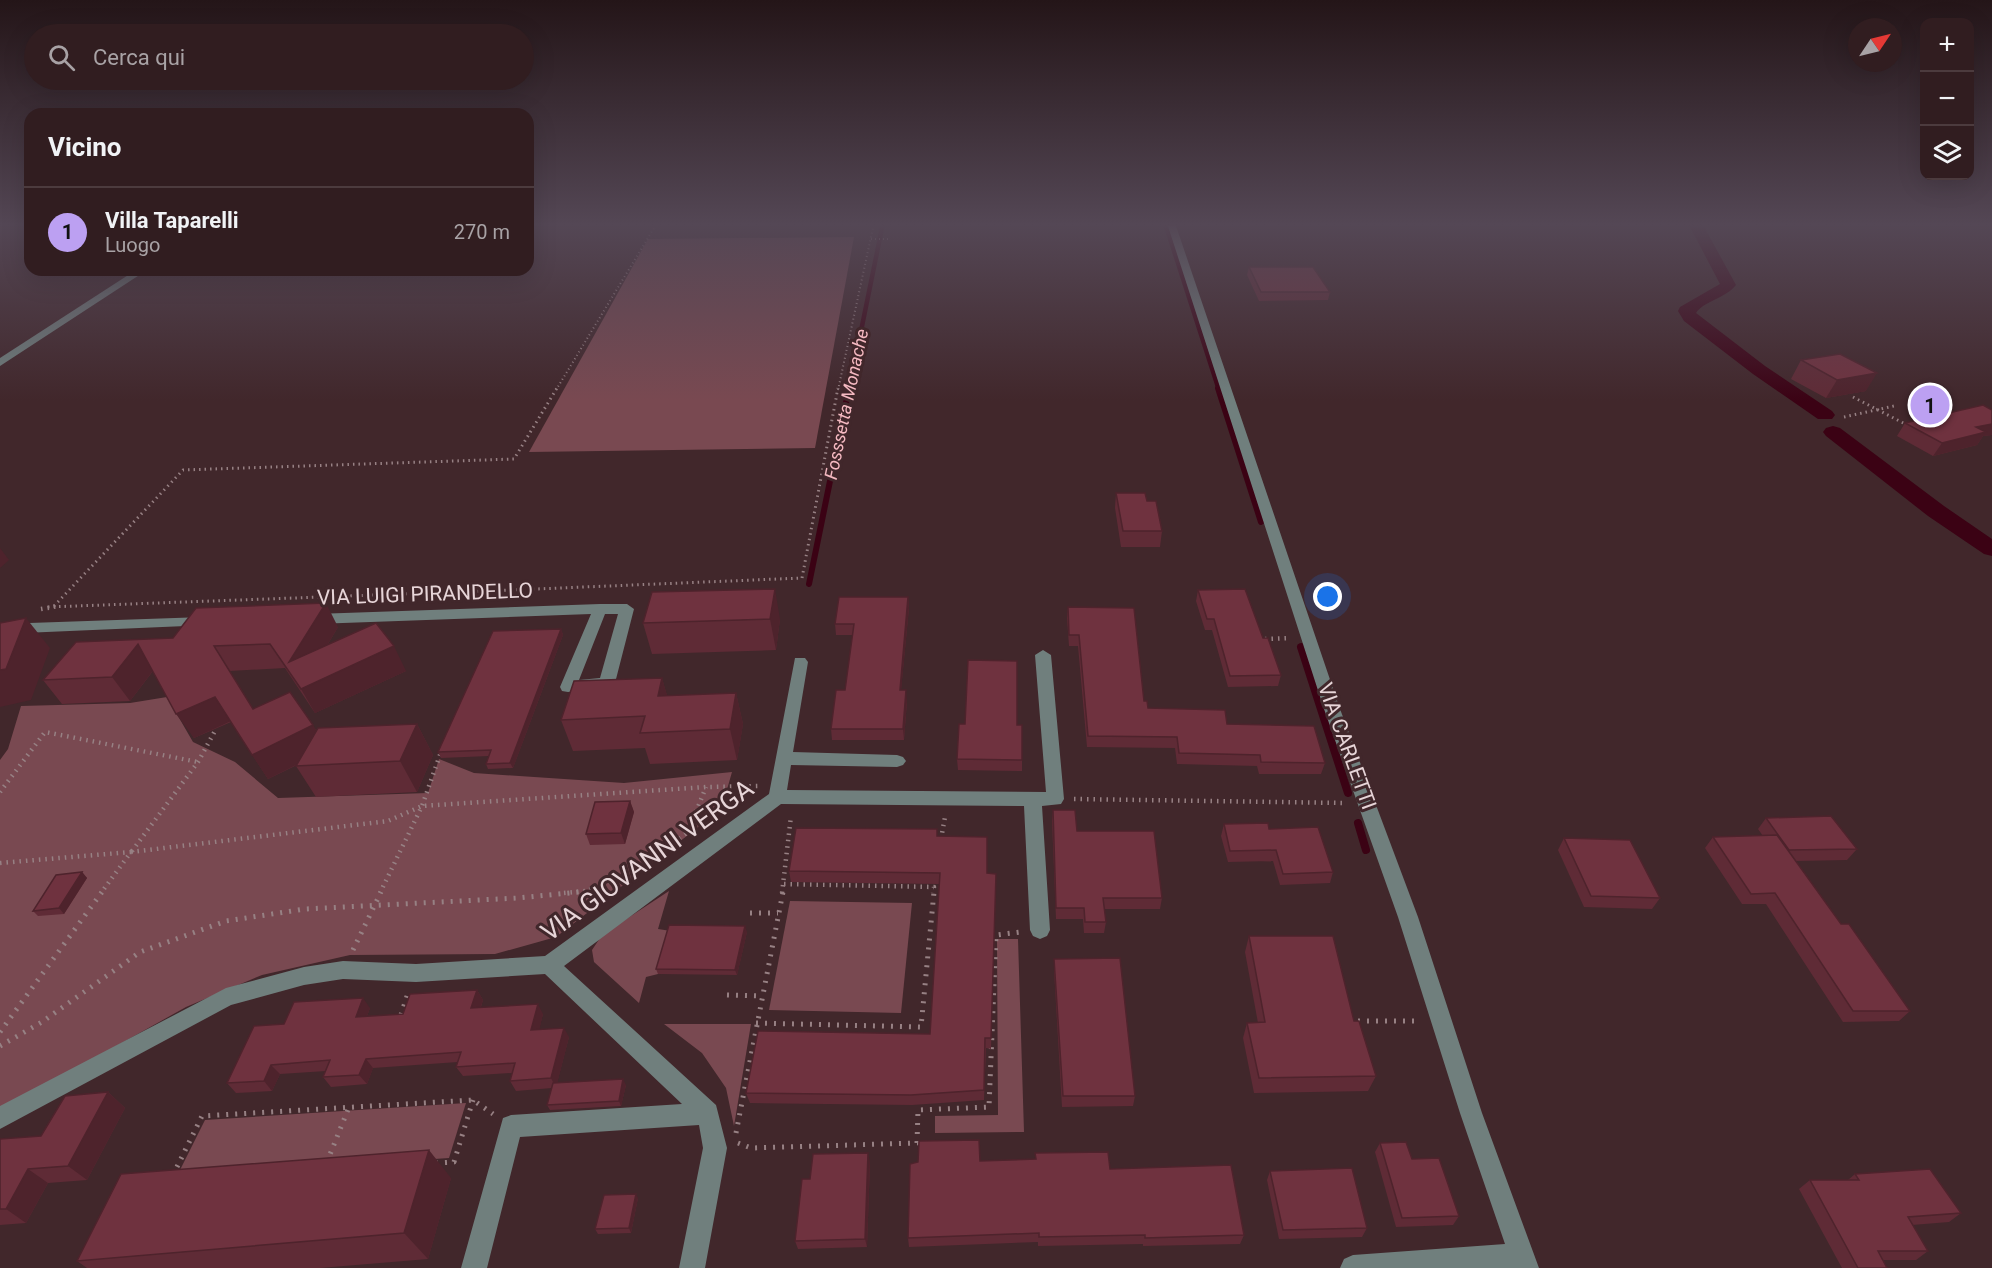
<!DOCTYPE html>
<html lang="it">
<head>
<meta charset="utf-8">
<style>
	:root { --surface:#311d20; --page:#3d2a2d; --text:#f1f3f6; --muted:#a8a2a5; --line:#4c3b3e; --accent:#bca0f2 }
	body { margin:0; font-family:Roboto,sans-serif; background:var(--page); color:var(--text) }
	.controls { position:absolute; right:18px; top:18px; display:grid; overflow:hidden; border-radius:12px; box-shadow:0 6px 24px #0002 }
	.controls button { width:54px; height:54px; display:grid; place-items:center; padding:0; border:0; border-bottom:2px solid var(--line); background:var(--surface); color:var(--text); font:30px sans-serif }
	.compass { position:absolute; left:1848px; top:18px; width:54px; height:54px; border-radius:50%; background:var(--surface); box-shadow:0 6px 24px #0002; rotate:55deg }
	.you { position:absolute; left:1328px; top:597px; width:21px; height:21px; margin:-15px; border:4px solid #fff; border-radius:50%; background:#1a73e8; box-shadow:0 0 0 9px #1a73e833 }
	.badge { display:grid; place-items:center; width:39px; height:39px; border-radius:50%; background:var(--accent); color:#111; font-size:20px; font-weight:700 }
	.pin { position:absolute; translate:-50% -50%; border:3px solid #fff; box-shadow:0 2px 6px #0006 }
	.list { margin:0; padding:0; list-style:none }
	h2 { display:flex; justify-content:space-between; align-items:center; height:78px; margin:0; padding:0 24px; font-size:26px }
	h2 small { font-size:20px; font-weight:400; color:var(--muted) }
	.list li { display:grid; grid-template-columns:39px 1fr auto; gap:18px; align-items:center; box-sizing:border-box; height:90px; padding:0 24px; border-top:2px solid var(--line) }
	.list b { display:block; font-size:22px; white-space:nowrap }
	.list p { margin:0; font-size:20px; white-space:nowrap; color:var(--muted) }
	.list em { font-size:20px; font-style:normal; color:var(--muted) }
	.icon { flex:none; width:33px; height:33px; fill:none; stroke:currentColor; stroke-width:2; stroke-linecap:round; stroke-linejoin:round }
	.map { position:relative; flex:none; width:1992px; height:1268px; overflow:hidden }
	.search { position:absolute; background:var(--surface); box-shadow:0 6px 24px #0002; left:24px; top:24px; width:510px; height:66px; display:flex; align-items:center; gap:15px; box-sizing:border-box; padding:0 21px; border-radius:33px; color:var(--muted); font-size:22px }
	.panel { position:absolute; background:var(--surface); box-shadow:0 6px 24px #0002; left:24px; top:108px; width:510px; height:168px; border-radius:18px }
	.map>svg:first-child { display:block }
	.green { fill:#794951 }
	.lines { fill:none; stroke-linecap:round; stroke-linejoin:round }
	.stream-far2 { stroke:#3b0214; stroke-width:4.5 }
	.stream-far1 { stroke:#3b0214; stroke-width:6 }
	.stream { stroke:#3b0214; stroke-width:8 }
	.canal { fill:#3b0214; fill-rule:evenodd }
	.path-far3 { stroke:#978184; stroke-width:2; stroke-dasharray:1 3; stroke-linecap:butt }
	.path-far2 { stroke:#978184; stroke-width:3; stroke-dasharray:1.5 4; stroke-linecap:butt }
	.path-far1 { stroke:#978184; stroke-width:4.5; stroke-dasharray:1.5 5; stroke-linecap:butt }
	.path { stroke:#978184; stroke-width:5; stroke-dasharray:2 7; stroke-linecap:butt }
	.minor { fill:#707f7d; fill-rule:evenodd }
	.wall { fill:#5f2b36 }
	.shaded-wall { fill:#4e232c }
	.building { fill:#6f323f; stroke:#4e232c; stroke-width:1.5 }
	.labels { text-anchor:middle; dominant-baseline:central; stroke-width:6; stroke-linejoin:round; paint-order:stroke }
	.far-water-label { font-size:18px; font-style:italic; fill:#f5b9c1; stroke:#41272b }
	.street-label { font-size:21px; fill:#e7d5d8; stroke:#41272b }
	.near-street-label { font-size:26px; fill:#e7d5d8; stroke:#41272b }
</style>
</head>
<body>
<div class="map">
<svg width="1992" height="1268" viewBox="0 0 1992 1268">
	<rect width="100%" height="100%" fill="#41272b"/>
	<g class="green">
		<path d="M854,237l-39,211 -286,4 119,-213z"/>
		<path d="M167,697l26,45 42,20 43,36 150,-5 11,-34 35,14 150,10 108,-11 -6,21 -25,32 -145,112 -61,17 -145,1 -88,20 -76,32 -186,104v-351l8,-11 13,-43 109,-3z"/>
		<path d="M669,891l-11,38 13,2 -13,43 -12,3 -7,26 -45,-41 -2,-12 10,-15z"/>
		<path d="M790,901l122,2 -11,110 -132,-3z"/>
		<path d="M997,939h21l6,193 -89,1v-17l63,-1z"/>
		<path d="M664,1024h87l-17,102 -8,-38 -24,-35z"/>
		<path d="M466,1103l-17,55 -272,18 28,-56z"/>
	</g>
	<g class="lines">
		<g class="stream-far2">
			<path d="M1165,223l54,167"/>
			<path d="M849,390l34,-167"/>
		</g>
		<g class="stream-far1">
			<path d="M1218,388l43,134"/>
			<path d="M809,584l40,-196"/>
		</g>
		<g class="stream">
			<path d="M1301,647l47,146"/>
			<path d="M1358,823l8,27"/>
		</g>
		<g class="canal">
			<path d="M1688,223h14l34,62c-10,13 -34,17 -40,28l69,53 67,45 3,4 -3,4h-14l-65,-45 -69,-53 -6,-10 2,-4 40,-23z"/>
			<path d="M1833,426l7,2 104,78 48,33v17l-8,-2 -56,-38 -102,-80 -3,-4 3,-4z"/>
		</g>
		<g class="path-far3">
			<path d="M871,239h17"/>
			<path d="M556,390l101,-167"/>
			<path d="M838,390l36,-167"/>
		</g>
		<g class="path-far2">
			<path d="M1853,397l56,29"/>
			<path d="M1844,417l50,-11"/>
			<path d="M509,596l3,-6 290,-12 36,-190"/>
			<path d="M54,606l129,-136 331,-11 43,-71"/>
			<path d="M48,607l464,-17"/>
		</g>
		<g class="path-far1">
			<path d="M41,609l18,-3"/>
			<path d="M1265,639l25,-1"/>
			<path d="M0,792l45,-60 153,30"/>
			<path d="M1074,799l271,4"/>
			<path d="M941,839l4,-22"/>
			<path d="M132,851l66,-89 18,-33"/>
			<path d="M131,852l257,-31 34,-15 284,-19 54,-1"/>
			<path d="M0,863l131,-11 -30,41"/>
			<path d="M784,884l150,3 -1,6"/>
			<path d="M380,893l42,-87 19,-54"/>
			<path d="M564,893l22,-2 47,-19 55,-40 18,-45"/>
			<path d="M782,893l9,-77"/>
		</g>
		<g class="path">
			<path d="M750,913h28"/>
			<path d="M353,950l28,-58"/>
			<path d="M727,995l35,1"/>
			<path d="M401,1015l7,-22"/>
			<path d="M1358,1021h62"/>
			<path d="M756,1023l165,4 13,-135"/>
			<path d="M0,1032l102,-140"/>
			<path d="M0,1046l42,-24 98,-70 86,-31 79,-12 213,-11 61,-6"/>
			<path d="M736,1133l47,-241"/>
			<path d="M738,1143l13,5 166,-5 1,-33 71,-3 7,-172 24,-3"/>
			<path d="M327,1162l22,-55"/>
			<path d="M436,1163l18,-1 19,-62"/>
			<path d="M173,1175l29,-59 271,-16 20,14"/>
		</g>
		<g class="minor">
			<path d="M1167,223h8l165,486 78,208 64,196 57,155h-199l4,-9 9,-4 152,-11 -45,-131 -62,-196 -74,-208z"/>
			<path d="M136,270h11l-147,96v-8z"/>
			<path d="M600,604h27l7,5 -19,74 -2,4 -6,1 -39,4 -6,-1 -2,-4 31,-73 -276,10 -7,-5 7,-5zM605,614h13l-18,64 -21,2z"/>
			<path d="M204,617l7,5 -2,3 -209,9v-10z"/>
			<path d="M1043,650l8,5 13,144 -3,5 -19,2 8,124 -3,6 -7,3 -7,-3 -3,-6 -6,-124 -243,-2 -217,162 152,139 11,43 -22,120h-26l24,-120 -4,-23 -179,12 -33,131h-26l42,-150 8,-3 171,-11 -137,-130 -129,8 -73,-3 -39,6 -73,20 -231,124v-23l226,-118 78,-21 39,-6 73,3 129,-8 224,-162 26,-136h10l3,4 -15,90 104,3 6,2 3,4 -3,4 -6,2 -106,-2 -4,25 259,2 -11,-137z"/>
		</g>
	</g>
	<g class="wall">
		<path d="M1249,267l81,25 -2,8 -69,1 -12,-26z"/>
		<path d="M1801,360l65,31 -40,7 -35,-19z"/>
		<path d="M1992,410v25l-9,1 -6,9 -44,11 -36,-20 8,-13z"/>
		<path d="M1116,493l31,8 15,30 -2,16h-39l-6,-39z"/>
		<path d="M1198,590l65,48 18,37 -3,11 -50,1 -16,-57h-7l-9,-29z"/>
		<path d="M908,597l1,11 -8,82 6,11 -3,39h-72l-1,-11 14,-39 8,-55h-17l-1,-11z"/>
		<path d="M1068,607l76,94 4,7 79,16 98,39 -4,11h-62l-2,-8 -80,-2 -2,-16 -88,-1 -9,-101h-9l-2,-28z"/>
		<path d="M780,619l-4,31 -124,4 -9,-31z"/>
		<path d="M338,627l-10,17 78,27 -91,42 -30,-45 -56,3 24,38 64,21 100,-6 16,31 -16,37 -101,5 -20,-31 1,-1 -29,14 -37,-57 -37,16 -41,-67 -23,30 -68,3 -19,-24 130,-42z"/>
		<path d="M561,629l2,6 -50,133 -25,1 -2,-5 3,-8 -48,2 -3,-6z"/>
		<path d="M662,678l5,18 69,-3 7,31 -6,36 -87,4 -5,-16 -72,3 -12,-31z"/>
		<path d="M1022,725v46l-64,-1 -1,-11z"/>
		<path d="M630,801l4,11 -9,32 -35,1 -4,-11z"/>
		<path d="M1053,810l24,21 85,67 -2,11h-56l2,13 -2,11h-20l-1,-14h-27l-4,-98z"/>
		<path d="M1766,818l91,31 -10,11 -52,1 46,63 69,87 -11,10 -56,1 -77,-118h-24l-37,-56 8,-11 50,-1 -5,-7z"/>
		<path d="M1224,824l45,5 64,43 -3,11 -50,2 -7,-24 -45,1 -7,-26z"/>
		<path d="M937,836l50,37 9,1 -5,175 -5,-1 -2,52 -72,5 -162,-2 -4,-10 184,-59 9,-150 -148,-2 -2,-11z"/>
		<path d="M1564,838l96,60 -8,11 -68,-2 -26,-57z"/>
		<path d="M82,872l5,6 -23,36 -26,2 -5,-5z"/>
		<path d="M747,932l-10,43 -79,-1 -2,-5z"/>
		<path d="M1249,936l105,85 22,55 -8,15 -114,2 -11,-55 4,-15h11l-13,-71z"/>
		<path d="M1054,959l81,137 -2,10 -71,1 -8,-137z"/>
		<path d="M477,990l6,10 -2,7 62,7 -4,15 30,8 -12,46 69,2 -5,21 -71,4 -3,-5 5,-17 -36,3 -6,-10 2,-8 -49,3 -7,-9 2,-5 -85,6 -6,16 -36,3 -8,-10 3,-6 -46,3 -8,17 -36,2 -9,-10 57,-59 86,-16 -3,8 36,-2z"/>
		<path d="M108,1092l17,16 -38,72 -39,3 -22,40 -26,2v-86l41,-3z"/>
		<path d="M1380,1143l32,16 47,57 -6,9 -57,2 -21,-75z"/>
		<path d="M1035,1153l75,16 134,66 -4,9 -97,2v-2l-105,2v-4l-129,5 -1,-9 72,-77 55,-2z"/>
		<path d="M870,1162l-3,85 -69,2 -3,-8z"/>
		<path d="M1270,1171l97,57 -5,9 -83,2 -12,-59z"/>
		<path d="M1855,1174l106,39 -12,9 -37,3 16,26 -12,9h-34l5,8h-45l-43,-79 11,-9h38z"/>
		<path d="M451,1178l-23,81 -108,9h-233l-10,-7z"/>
		<path d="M638,1198l-7,35 -33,1 -3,-5z"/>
	</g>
	<g class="shaded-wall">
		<path d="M1877,373l-11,18 -40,7 11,-18z"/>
		<path d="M1992,424v11l-9,1 -6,9 -44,11 9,-13 34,-16z"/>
		<path d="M0,548l9,12 -9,8z"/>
		<path d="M775,589l5,30 -4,31 -6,-31z"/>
		<path d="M908,597l1,11 -9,93v-11z"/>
		<path d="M326,603l12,24 -35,59 -14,-24z"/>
		<path d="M26,618l24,30 -19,52 -31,7v-37z"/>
		<path d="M561,629l2,6 -50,133 -3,-5z"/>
		<path d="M138,644l17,24 -25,33 -18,-24z"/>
		<path d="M394,646l12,25 -91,42 -14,-24z"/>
		<path d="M662,678l9,31 -13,-13z"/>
		<path d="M906,690l1,11 -3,39 -1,-11z"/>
		<path d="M736,693l7,31 -6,36 -7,-31z"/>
		<path d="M215,697l16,24 -37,17 -18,-24z"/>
		<path d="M417,724l16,31 -16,37 -17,-31z"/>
		<path d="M313,725l15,24 -60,30 -16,-24z"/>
		<path d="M630,801l4,11 -9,32 -4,-11z"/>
		<path d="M82,872l5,6 -23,36 -5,-6z"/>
		<path d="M745,926l2,6 -10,43 -2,-5z"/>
		<path d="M477,990l6,10 -6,18 -6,-10z"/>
		<path d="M363,998l7,10 -7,19 -7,-10z"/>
		<path d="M538,1004l5,10 -6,26 -6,-10z"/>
		<path d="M564,1028l5,9 -13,51 -5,-10z"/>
		<path d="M366,1059l7,9 -6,16 -8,-9z"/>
		<path d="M271,1065l9,9 -8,17 -8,-10z"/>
		<path d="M623,1079l3,6 -5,21 -2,-5z"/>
		<path d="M108,1092l17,16 -38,72 -19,-14z"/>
		<path d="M429,1150l22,28 -23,81 -24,-26z"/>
		<path d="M868,1153l2,9 -3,85 -2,-8z"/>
		<path d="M28,1169l20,14 -22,40 -20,-14z"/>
		<path d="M636,1194l2,4 -7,35 -2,-5z"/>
	</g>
	<g class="building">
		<path d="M1249,267h64l17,25h-69z"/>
		<path d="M1840,354l37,19 -40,7 -36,-20z"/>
		<path d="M1983,405l9,5v14l-16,3 10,5 -44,11 -37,-20z"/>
		<path d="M1116,493h29l2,8h9l6,30h-39z"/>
		<path d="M775,589l-5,30 -127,4 9,-31z"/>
		<path d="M1245,589l18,49h5l13,37 -51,1 -16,-57h-7l-9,-29z"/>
		<path d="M839,597h69l-8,93h6l-3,39h-72l5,-39h9l9,-66h-19z"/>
		<path d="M326,603l-37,59 87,-39 18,23 -93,43 -31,-45 -56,2 39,63 37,-17 23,33 -61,30 -37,-58 -39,17 -38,-70 -26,33 -69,3 33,-38 97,-4 23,-30z"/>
		<path d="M1068,607l66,1 10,93h3l1,7 77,2 2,14 87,2 11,37 -64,-1 -1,-7 -81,-2 -2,-16 -89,-1 -9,-101h-10z"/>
		<path d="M26,618l-20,51 -6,1v-47z"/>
		<path d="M561,629l-51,134 -24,1 5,-14 -53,2 55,-121z"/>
		<path d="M968,660l49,1v64h5v35l-65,-1 2,-35h6z"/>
		<path d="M662,678l-4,18 78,-3 -6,36 -90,4 5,-17 -84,4 13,-39z"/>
		<path d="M417,724l-17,37 -104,5 22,-38z"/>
		<path d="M630,801l-9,32 -35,1 9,-32z"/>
		<path d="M1053,810h22l2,21h77l8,67h-59l3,24h-21l-1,-14h-28z"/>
		<path d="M1831,816l26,33 -68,1 -23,-32z"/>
		<path d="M1268,823l1,6 49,-2 15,45 -50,2 -7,-24 -46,1 -6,-27z"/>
		<path d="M796,828l141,1v7l50,1v36l9,1 -5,164h-6l-1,52 -73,5 -165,-2 12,-62 172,3 10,-161 -151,-2z"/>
		<path d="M1777,835l64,89h8l61,87h-57l-78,-118 -24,1 -38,-57z"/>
		<path d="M1564,838l66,2 30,58 -69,-2z"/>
		<path d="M82,872l-23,36 -26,3 23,-36z"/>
		<path d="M669,925l76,1 -10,44 -79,-1z"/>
		<path d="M1249,936h84l21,85h5l17,55 -117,2 -12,-55 18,-1z"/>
		<path d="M1120,958l15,138h-72l-9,-137z"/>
		<path d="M477,990l-6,18 67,-4 -7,26 33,-2 -13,50 -41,3 5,-18 -59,4 5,-15 -95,7 -7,16 -36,2 7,-17 -59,5 -7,16 -37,2 27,-57 30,-2 10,-22 69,-4 -7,19 47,-3 7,-20z"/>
		<path d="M623,1079l-4,22 -72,4 6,-22z"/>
		<path d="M108,1092l-40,74 -40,3 -22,40h-6v-70l41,-3 24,-40z"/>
		<path d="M979,1140l1,21 56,-2 -1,-6 73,-1 2,17 121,-4 13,70 -99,3v-3l-106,2v-4l-131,5 2,-74 8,-2 1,-21z"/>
		<path d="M1406,1142l6,17 27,-1 20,58 -57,2 -22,-75z"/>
		<path d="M429,1150l-25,83 -327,28 44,-87z"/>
		<path d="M868,1153l-3,86 -70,2 7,-62h8l3,-25z"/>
		<path d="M1352,1168l15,60 -84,2 -13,-59z"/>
		<path d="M1930,1169l31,44 -53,4 20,34h-50l9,17h-29l-48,-88h49l-4,-6z"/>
		<path d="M636,1194l-7,34 -34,1 9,-34z"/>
	</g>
	<linearGradient id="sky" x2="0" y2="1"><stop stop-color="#241518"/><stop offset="0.56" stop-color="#544755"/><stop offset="1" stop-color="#544755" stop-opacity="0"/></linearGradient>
	<rect width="1992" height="401" fill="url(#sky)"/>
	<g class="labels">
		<g class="far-water-label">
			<text transform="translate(846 404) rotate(-78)">Fosssetta Monache</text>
		</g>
		<g class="street-label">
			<text transform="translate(425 594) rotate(-2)">VIA LUIGI PIRANDELLO</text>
			<text transform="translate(1347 746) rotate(70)">VIA CARLETTI</text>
		</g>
		<g class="near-street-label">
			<text transform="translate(647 860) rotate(-36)">VIA GIOVANNI VERGA</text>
		</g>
	</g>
</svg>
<div class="controls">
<button>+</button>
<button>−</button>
<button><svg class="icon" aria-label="layers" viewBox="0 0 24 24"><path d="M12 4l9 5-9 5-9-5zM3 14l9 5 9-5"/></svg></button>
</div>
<svg class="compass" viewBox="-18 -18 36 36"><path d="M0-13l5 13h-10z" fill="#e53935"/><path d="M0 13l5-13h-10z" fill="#a8a2a5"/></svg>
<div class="you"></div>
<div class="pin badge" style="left:1930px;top:405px">1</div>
<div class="search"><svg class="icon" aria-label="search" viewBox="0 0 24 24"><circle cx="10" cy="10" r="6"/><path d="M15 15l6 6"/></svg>Cerca qui</div>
<section class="panel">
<h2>Vicino<small></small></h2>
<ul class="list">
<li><span class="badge">1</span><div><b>Villa Taparelli</b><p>Luogo</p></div><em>270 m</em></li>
</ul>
</section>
</div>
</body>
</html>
